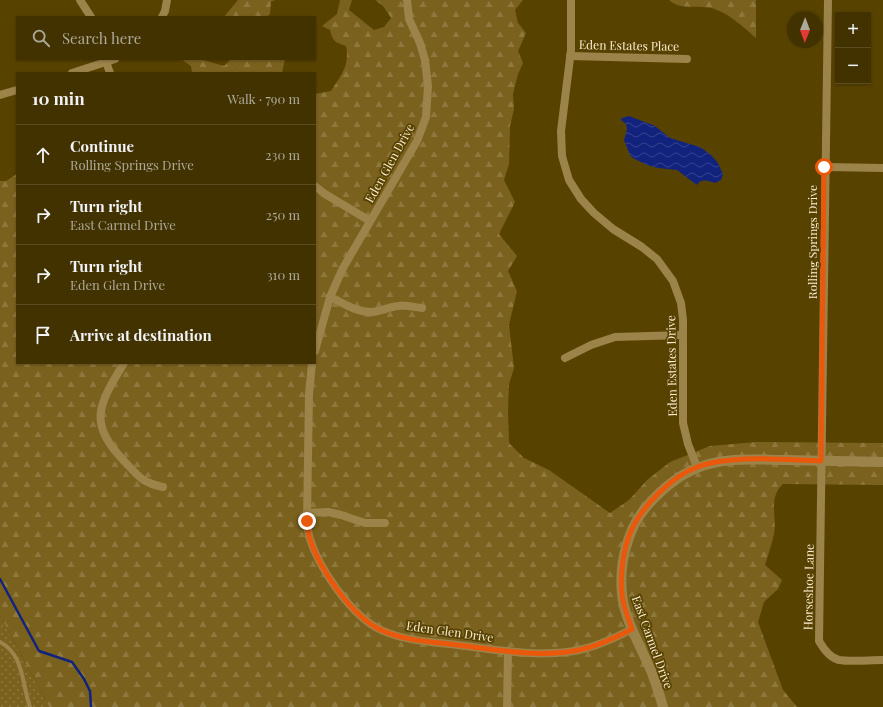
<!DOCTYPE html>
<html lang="en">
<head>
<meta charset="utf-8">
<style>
	:root { --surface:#423200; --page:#493a0a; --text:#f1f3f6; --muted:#aeaa99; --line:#5a4d22 }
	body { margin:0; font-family:"Playfair Display",serif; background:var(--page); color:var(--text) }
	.controls { position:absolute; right:12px; top:12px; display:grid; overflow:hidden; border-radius:0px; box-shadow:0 1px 3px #0004 }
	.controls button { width:36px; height:36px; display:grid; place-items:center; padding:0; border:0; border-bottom:1px solid var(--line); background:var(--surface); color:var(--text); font:20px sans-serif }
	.compass { position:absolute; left:787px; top:12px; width:36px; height:36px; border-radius:50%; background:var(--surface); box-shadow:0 1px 3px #0004; rotate:181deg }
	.stop { position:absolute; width:12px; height:12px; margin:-9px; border:3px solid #ea580c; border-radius:50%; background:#fff }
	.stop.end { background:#ea580c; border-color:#fff; box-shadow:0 1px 4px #0008 }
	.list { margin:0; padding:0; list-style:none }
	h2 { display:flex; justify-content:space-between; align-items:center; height:52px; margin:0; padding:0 16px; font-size:17px }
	h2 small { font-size:13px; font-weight:400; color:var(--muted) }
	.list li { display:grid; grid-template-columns:26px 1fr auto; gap:12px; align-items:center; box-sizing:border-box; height:60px; padding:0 16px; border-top:1px solid var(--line) }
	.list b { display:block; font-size:15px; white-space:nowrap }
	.list p { margin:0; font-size:13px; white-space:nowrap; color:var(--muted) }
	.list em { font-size:13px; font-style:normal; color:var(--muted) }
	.icon { flex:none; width:22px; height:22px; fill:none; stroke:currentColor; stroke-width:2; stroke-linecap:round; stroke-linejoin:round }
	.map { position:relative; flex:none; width:883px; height:707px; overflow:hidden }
	.search { position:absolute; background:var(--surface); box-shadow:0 1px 3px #0004; left:16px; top:16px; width:300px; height:44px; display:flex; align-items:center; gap:10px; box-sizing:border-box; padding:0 14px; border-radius:0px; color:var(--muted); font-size:15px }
	.panel { position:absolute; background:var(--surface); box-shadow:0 1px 3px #0004; left:16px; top:72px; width:300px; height:292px; border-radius:0px }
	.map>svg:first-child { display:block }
	.grass { fill:url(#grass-dots) }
	.forest { fill:url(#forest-firs) }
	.water { fill:url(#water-waves) }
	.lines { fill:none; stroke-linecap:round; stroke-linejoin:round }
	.stream { stroke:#12237e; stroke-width:2.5 }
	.service { stroke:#9b834a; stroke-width:4 }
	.minor { stroke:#9b834a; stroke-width:8 }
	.tertiary { stroke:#9b834a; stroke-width:10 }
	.route { stroke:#ea580c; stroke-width:5 }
	.labels { text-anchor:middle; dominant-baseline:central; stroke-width:3.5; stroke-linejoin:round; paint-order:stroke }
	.street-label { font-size:12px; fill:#fbeed1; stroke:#584200 }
</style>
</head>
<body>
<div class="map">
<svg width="883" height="707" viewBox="0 0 883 707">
	<defs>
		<pattern id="grass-dots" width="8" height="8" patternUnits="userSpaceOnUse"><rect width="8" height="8" fill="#7a611e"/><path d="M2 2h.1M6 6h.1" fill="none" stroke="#8e783e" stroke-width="1.8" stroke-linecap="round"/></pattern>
		<pattern id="forest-firs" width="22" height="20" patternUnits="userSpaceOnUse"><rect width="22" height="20" fill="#7a611e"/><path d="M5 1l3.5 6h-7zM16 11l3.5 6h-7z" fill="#8e783e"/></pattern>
		<pattern id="water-waves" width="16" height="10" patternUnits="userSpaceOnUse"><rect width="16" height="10" fill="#12237e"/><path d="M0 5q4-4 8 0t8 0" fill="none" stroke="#35438f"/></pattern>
	</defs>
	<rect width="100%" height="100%" fill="#584200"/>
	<path class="grass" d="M0,615l49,92h-49z"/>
	<g class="forest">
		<path d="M238,0h37l-4,2 -1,12 -3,3h-43z"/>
		<path d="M340,0h12l-3,10 25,20 10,-3 7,-9 -8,-12 -8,-6h148l-8,10 3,13 8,10 -8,18 5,12 -5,11 -5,20 1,15 -4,17 -1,38 -5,16 11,22 -16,32 18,22 -9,15 9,20 -8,34 5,43 -5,16 -1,26 1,33 15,15 25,12 61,43 19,-13 18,-20 23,-18 40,-16 46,-4 127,1v42l-100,-1c-15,13 -6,33 -9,50 -2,10 -6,21 -9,31l17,15 -4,9 -14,13 -6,20 25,68 14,17h-748l-49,-92v-434h6l11,-7v189h298v-269l16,-3c10,-16 19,-25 15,-45 -11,-4 -13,-4 -16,-16l-8,-4 15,-12z"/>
		<path d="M669,0h87v38c-12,-10 -25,-23 -39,-28 -15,-7 -35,2 -48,-10z"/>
		<path d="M181,59h19l24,7 7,-7h54l-3,14h-90l-1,-7z"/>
	</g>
	<path class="water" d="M629,116l26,10 15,12 30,9 11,8 7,8 5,11 -2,6 -6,3c-7,-2 -14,-5 -18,2l-20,-15 -19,-2 -11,-3 -14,-7 -3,-3 -6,-15 3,-11 -1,-5 -5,-4 1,-2z"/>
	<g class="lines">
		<path class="stream" d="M0,579l39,72 33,11 12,17 6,12 1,16"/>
		<path class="service" d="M0,642c24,12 22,43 30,65"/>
		<g class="minor">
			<path d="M80,0l11,17"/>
			<path d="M571,0v50l-10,81 1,25 7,24 12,19 13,14 19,16 29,18 15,12 16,22 8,22 2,17v103l5,21 9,23"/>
			<path d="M828,0l-9,641c4,7 11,17 20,19 13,2 30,0 44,0"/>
			<path d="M162,17l3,-6 2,-11"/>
			<path d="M570,56l117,3"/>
			<path d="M105,59l5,14"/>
			<path d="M72,73l43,-14"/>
			<path d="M0,95l17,-5"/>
			<path d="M825,167l58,1"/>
			<path d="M315,186l10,8 45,27"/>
			<path d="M330,297c13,6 26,15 41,15 9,0 17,-5 27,-6 8,-1 16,1 24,2"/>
			<path d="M315,351l15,-54 13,-29 74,-127 9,-24 2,-31 -3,-26 -5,-17 -11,-24 -2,-19"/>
			<path d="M565,358l26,-13 24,-8 68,-2"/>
			<path d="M124,363c-26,43 -37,60 2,100 13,14 17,20 37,24"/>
			<path d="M312,363l-3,31 -2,127c1,4 1,10 2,15 9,31 42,80 72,94 24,11 51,12 77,15 37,5 84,13 121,5 19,-4 36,-12 53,-21"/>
			<path d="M307,513l21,-1 13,3 24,8h20"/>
			<path d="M507,707l1,-56"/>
		</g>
		<path class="tertiary" d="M663,707c-3,-11 -7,-23 -11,-34 -10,-24 -28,-54 -30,-79 -3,-30 5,-65 25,-88 14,-16 30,-30 50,-38 28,-12 63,-8 92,-8 32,1 63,1 94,2"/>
	</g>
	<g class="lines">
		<path class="route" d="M307,521c1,4 1,10 2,15 9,31 42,80 72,94 24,11 51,12 77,15 37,5 84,13 121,5 19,-4 36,-12 53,-21 -4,-11 -9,-23 -10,-35 -2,-18 1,-45 9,-63 11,-25 40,-54 66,-64 35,-13 87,-7 124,-6l3,-294"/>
	</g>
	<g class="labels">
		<g class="street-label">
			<text transform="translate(629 45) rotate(1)">Eden Estates Place</text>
			<text transform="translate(389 163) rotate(-61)">Eden Glen Drive</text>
			<text transform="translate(812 242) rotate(-90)">Rolling Springs Drive</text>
			<text transform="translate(671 366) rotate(-91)">Eden Estates Drive</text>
			<text transform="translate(808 587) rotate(-89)">Horseshoe Lane</text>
			<text transform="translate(450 631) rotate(8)">Eden Glen Drive</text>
			<text transform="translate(653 642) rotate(70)">East Carmel Drive</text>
		</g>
	</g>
</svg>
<div class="controls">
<button>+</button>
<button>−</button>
</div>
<svg class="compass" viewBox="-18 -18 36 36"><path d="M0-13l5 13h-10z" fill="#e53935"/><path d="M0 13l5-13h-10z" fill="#aeaa99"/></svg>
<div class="stop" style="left:824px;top:167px"></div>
<div class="stop end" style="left:307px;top:521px"></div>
<div class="search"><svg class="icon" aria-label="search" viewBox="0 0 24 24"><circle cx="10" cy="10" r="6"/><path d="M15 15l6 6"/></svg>Search here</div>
<section class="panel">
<h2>10 min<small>Walk · 790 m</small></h2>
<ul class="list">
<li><svg class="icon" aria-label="ahead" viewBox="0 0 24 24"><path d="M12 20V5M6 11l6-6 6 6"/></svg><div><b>Continue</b><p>Rolling Springs Drive</p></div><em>230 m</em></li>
<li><svg class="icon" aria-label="right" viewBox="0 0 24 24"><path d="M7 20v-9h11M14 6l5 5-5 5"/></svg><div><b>Turn right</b><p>East Carmel Drive</p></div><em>250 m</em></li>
<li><svg class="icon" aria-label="right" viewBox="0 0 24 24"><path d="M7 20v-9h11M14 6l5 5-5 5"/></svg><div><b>Turn right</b><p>Eden Glen Drive</p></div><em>310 m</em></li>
<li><svg class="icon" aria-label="arrive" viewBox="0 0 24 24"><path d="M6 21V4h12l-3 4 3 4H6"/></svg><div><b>Arrive at destination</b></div></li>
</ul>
</section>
</div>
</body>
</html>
